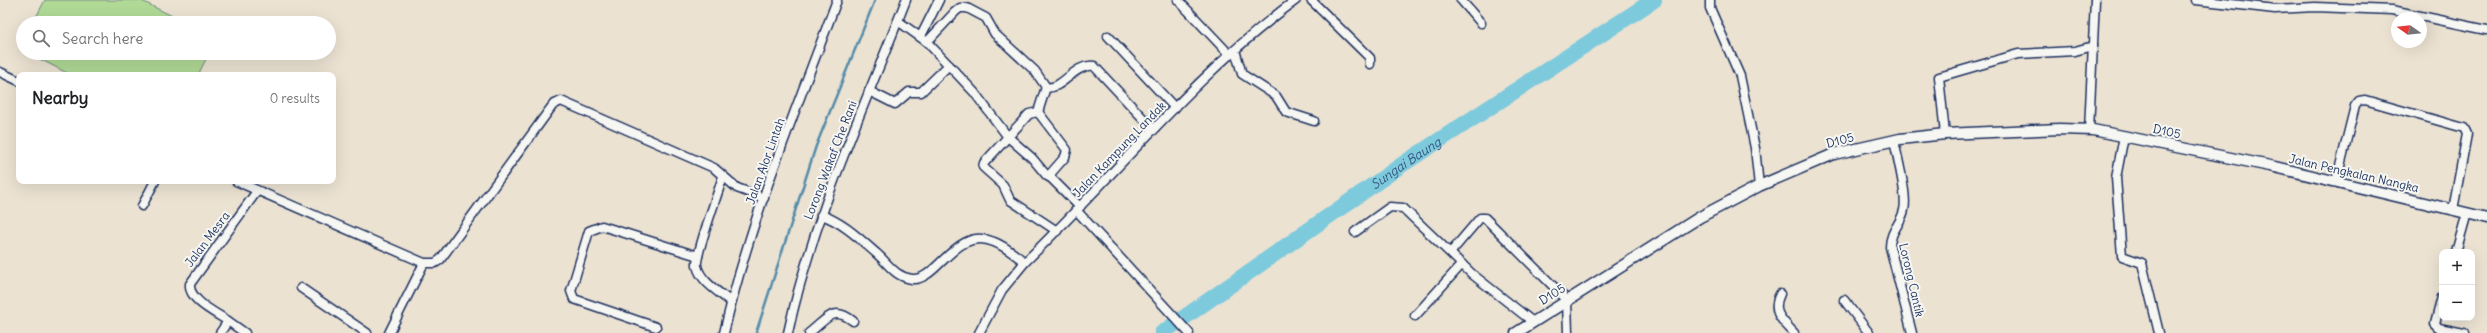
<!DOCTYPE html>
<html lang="en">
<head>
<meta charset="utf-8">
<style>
	:root { --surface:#fff; --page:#f2f2f2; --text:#202124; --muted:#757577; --line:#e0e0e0 }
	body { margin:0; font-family:Delius,sans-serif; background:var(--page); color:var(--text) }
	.controls { position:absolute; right:12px; bottom:12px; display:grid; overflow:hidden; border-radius:8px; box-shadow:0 4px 16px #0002 }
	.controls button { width:36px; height:36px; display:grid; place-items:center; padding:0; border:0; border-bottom:1px solid var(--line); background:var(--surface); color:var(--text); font:20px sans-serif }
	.compass { position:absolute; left:2391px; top:12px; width:36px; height:36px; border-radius:50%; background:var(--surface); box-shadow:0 4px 16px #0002; rotate:285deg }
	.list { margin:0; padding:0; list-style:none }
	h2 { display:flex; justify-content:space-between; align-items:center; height:52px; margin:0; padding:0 16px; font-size:17px }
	h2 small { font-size:13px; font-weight:400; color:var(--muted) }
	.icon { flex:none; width:22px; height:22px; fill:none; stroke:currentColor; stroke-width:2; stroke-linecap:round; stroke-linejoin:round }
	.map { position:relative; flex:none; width:2487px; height:333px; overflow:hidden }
	.search { position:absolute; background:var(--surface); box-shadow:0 4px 16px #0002; left:16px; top:16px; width:320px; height:44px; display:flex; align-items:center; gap:10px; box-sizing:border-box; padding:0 14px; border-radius:22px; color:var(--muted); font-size:15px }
	.panel { position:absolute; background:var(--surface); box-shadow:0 4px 16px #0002; left:16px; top:72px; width:320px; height:112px; border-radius:8px }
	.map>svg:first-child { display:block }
	.green { fill:#b0d996; stroke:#66847a }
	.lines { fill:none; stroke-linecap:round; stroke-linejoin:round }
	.stream { stroke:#568caa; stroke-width:2.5 }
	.river { stroke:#7ecadd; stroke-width:16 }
	.minor-casing { stroke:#1b2f5e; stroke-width:11 }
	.tertiary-casing { stroke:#1b2f5e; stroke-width:13 }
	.minor { stroke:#f6f6f2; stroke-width:8 }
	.tertiary { stroke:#f6f6f2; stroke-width:10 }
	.labels { text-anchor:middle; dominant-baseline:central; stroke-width:4; stroke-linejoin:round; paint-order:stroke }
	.street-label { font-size:12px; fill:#1b2f5e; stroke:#f6f6f2 }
	.water-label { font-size:13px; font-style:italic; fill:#34567e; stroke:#f6f6f2 }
</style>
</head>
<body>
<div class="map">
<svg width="2487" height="333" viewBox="0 0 2487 333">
	<rect width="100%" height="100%" fill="#ebe2d2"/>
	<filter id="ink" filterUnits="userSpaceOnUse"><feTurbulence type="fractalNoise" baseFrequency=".025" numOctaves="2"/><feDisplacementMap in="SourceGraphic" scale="8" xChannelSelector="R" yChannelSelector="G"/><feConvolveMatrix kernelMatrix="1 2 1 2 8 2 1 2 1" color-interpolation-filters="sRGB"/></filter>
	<g filter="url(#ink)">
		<g class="green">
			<path d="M45,0h95l46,23h-153z"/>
			<path d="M28,53h181l-11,22h-127z"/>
		</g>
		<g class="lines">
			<path class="stream" d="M756,333l60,-187 59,-146"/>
			<path class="river" id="s1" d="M1162,333l241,-169 251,-164"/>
			<g class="minor-casing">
				<g id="minor">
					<path d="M1178,0l52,55"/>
					<path d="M1311,0l59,58v6"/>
					<path d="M1461,0l20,23"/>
					<path d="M1710,0v8l30,68 15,72 4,38"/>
					<path d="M2196,0l79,9 40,-2 77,3 95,20"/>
					<path d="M898,21l29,21 28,-30 5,-4h7l19,10 9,16 40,37 11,16c16,4 28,-24 48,-21l60,64"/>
					<path d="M921,36l18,-36"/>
					<path d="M1108,36l67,72"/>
					<path d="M927,42l47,50 34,45 24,21 15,18 4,2"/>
					<path d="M1235,50l7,24 34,22 10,16 28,9"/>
					<path d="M0,72l19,9"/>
					<path d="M1046,87l-8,25 -9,2 -45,49 -1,4 20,18 7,15 47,31"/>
					<path d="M869,91l26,13 14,-12h12l28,-27"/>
					<path d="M1038,112l29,38 -2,7 -14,16v5l29,29"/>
					<path d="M2089,130l6,-130"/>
					<path d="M1945,134l-6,-57 79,-23 57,-3 18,-5"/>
					<path d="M2124,136l-8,42 6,78 20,7 17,70"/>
					<path d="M1894,140c3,17 14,56 10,70 -3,14 -14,21 -14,37l22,86"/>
					<path d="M723,176c-4,15 -28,79 -26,90 4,16 22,26 34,36"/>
					<path d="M236,181l188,82h11l5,-3 113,-155 8,-4 153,67 23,20 27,10"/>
					<path d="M2336,182l19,-76 4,-5 6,-1 99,28 3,6 -14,76"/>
					<path d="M142,206l13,-25"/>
					<path d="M1076,210l113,123"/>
					<path d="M821,215c20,6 39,24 55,38 13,11 18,23 36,26 25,3 44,-54 82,-37 11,4 21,13 31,20"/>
					<path d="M1355,232l35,-25 13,1 69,66 61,48"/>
					<path d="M1451,252l29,-34h5l82,82 1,33"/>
					<path d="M2456,252l11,-39"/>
					<path d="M301,288l66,45"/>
					<path d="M1780,294c-9,18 2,26 14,39"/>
					<path d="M2442,297l-7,27 4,4 25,5"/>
					<path d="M1844,300l25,33"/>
					<path d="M1415,316l47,-52"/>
					<path d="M228,321l17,12"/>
					<path d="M656,327l-82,-28 -3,-8 18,-60 13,-5 96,30"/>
					<path d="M220,333l8,-12c-12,-8 -40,-21 -38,-37l67,-93"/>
					<path d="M389,333l35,-70"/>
					<path d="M724,333c26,-114 72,-223 113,-333"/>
					<path d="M788,333c25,-116 75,-223 118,-333"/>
					<path d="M809,333c18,-14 24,-28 44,-12"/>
					<path d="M979,333l23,-43 23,-28c90,-87 170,-188 271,-262"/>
				</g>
			</g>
			<g class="tertiary-casing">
				<path id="tertiary" d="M1516,333l184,-116 59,-31 75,-32 66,-15 45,-5 114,-5 34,1 182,37 212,51"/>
			</g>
			<use href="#minor" class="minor"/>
			<use href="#tertiary" class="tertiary"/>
		</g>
	</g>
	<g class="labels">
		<g class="street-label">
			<text transform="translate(2167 131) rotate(12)">D105</text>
			<text transform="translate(1840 140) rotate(-15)">D105</text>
			<text transform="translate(1119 149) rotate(-46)">Jalan Kampung Landak</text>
			<text transform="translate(830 160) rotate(-69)">Lorong Wakaf Che Rani</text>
			<text transform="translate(765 161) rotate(-70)">Jalan Alor Lintah</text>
			<text transform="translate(2354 173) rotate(13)">Jalan Pengkalan Nangka</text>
			<text transform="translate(207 239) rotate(-53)">Jalan Mesra</text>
			<text transform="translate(1912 280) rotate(77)">Lorong Cantik</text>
			<text transform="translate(1552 294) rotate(-32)">D105</text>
		</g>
		<g class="water-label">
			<text stroke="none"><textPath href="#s1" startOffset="297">Sungai Baung</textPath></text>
		</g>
	</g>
</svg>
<div class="controls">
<button>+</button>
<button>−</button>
</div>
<svg class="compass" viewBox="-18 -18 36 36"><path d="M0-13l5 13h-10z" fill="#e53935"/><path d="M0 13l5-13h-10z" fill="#757577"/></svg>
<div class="search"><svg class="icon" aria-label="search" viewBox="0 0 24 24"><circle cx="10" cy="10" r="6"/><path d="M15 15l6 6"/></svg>Search here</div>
<section class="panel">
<h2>Nearby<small>0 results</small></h2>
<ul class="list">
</ul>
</section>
</div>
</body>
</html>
